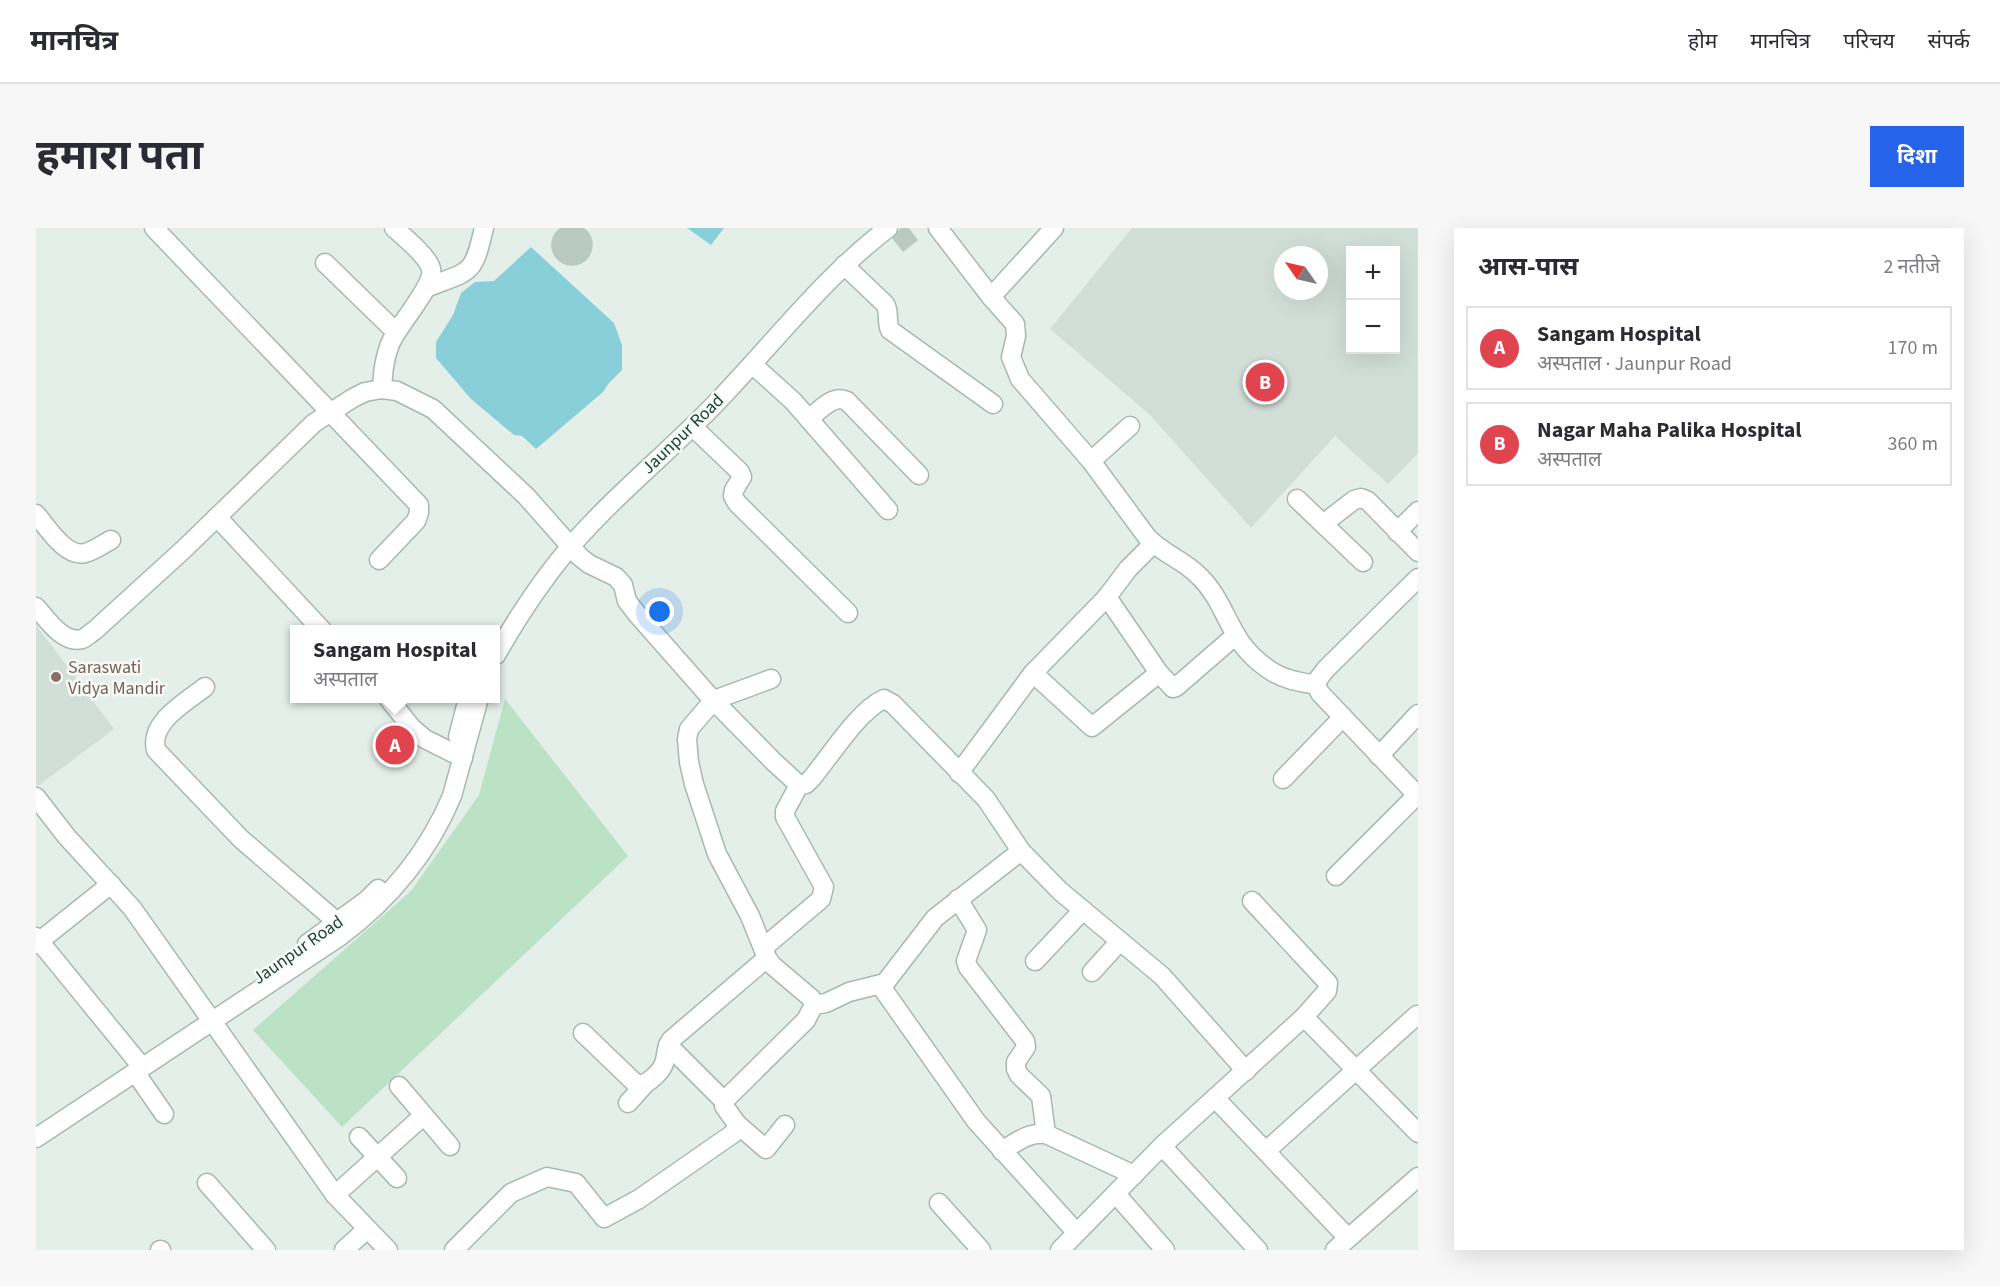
<!DOCTYPE html>
<html lang="hi">
<head>
<meta charset="utf-8">
<style>
	:root { --surface:#fff; --page:#f7f7f7; --text:#2b2b33; --muted:#7c7c81; --line:#e1e1e2; --accent:#2563eb }
	body { margin:0; font-family:"Source Sans 3","Noto Sans Devanagari",sans-serif; background:var(--page); color:var(--text) }
	.controls { position:absolute; right:18px; top:18px; display:grid; overflow:hidden; border-radius:0px; box-shadow:0 6px 24px #0002 }
	.controls button { width:54px; height:54px; display:grid; place-items:center; padding:0; border:0; border-bottom:2px solid var(--line); background:var(--surface); color:var(--text); font:30px sans-serif }
	.compass { position:absolute; left:1238px; top:18px; width:54px; height:54px; border-radius:50%; background:var(--surface); box-shadow:0 6px 24px #0002; rotate:304deg }
	.you { position:absolute; left:624px; top:384px; width:21px; height:21px; margin:-15px; border:4px solid #fff; border-radius:50%; background:#1a73e8; box-shadow:0 0 0 9px #1a73e833 }
	.badge { display:grid; place-items:center; width:39px; height:39px; border-radius:50%; background:var(--accent); color:#fff; font-size:20px; font-weight:700 }
	.pin { position:absolute; translate:-50% -50%; border:3px solid #fff; box-shadow:0 2px 6px #0006 }
	.popup { position:absolute; left:254px; top:397px; width:210px; height:78px; box-sizing:border-box; display:grid; place-content:center; border-radius:0px; background:var(--surface); filter:drop-shadow(0 2px 4px #0005); font-size:20px; white-space:nowrap; color:var(--muted) }
	.popup b { font-size:22px; color:var(--text) }
	.popup::after { content:''; position:absolute; left:50%; top:100%; margin-left:-12px; border:12px solid transparent; border-top-color:var(--surface) }
	.list { margin:0; padding:0; list-style:none }
	h2 { display:flex; justify-content:space-between; align-items:center; height:78px; margin:0; padding:0 24px; font-size:26px }
	h2 small { font-size:20px; font-weight:400; color:var(--muted) }
	.list li { display:grid; grid-template-columns:39px 1fr auto; gap:18px; align-items:center; box-sizing:border-box; height:84px; margin:0 12px 12px; padding:0 12px; border:2px solid var(--line); border-radius:0px }
	.list b { display:block; font-size:22px; white-space:nowrap }
	.list p { margin:0; font-size:20px; white-space:nowrap; color:var(--muted) }
	.list em { font-size:20px; font-style:normal; color:var(--muted) }
	.map { position:relative; flex:none; width:1382px; height:1022px; overflow:hidden; border-radius:0px }
	header { display:flex; align-items:center; gap:36px; box-sizing:border-box; height:84px; padding:0 30px; background:var(--surface); border-bottom:2px solid var(--line) }
	header strong { font-size:28px }
	nav { display:flex; gap:33px; margin-inline-start:auto; font-size:21px }
	.intro { display:flex; align-items:center; justify-content:space-between; box-sizing:border-box; height:144px; padding:0 36px }
	h1 { margin:0; font-size:42px }
	.button { padding:15px 27px; border-radius:0px; background:var(--accent); color:#fff; font-size:21px; font-weight:700 }
	main { display:flex; gap:36px; padding:0 36px }
	aside { flex:1; background:var(--surface); border-radius:0px; box-shadow:0 6px 24px #0002 }
	.map>svg:first-child { display:block }
	.built { fill:#d2dfd9; fill-rule:evenodd }
	.green { fill:#bbe2c5 }
	.water { fill:#88cfd9 }
	.building { fill:#b9cac3; stroke:#b6cac1; stroke-width:1.5 }
	.lines { fill:none; stroke-linecap:round; stroke-linejoin:round }
	.minor-casing { stroke:#a6b8b1; stroke-width:21 }
	.minor { stroke:#fff; stroke-width:18 }
	.education-dot { fill:#8d6e63; stroke:#f6fbf8; stroke-width:2 }
	.labels { text-anchor:middle; dominant-baseline:central; stroke-width:5; stroke-linejoin:round; paint-order:stroke }
	.street-label { font-size:18px; fill:#214339; stroke:#f6fbf8 }
	.education-label { font-size:18px; fill:#785e54; stroke:#f6fbf8; text-anchor:start }
</style>
</head>
<body>
<header>
<strong>मानचित्र</strong>
<nav><a>होम</a><a>मानचित्र</a><a>परिचय</a><a>संपर्क</a></nav>
</header>
<div class="intro"><h1>हमारा पता</h1><a class="button">दिशा</a></div>
<main>
<div class="map">
<svg width="1382" height="1022" viewBox="0 0 1382 1022">
	<rect width="100%" height="100%" fill="#e4efea"/>
	<g class="built">
		<path d="M1096,0h286v225l-30,31 -53,-48 -84,92 -101,-113 -100,-86zM1314,22h46v100h-46zM1247,27h36v36h-36z"/>
		<path d="M0,397l78,104 -76,57 -2,-2z"/>
	</g>
	<path class="green" d="M469,471l123,157 -286,271 -89,-97 158,-139 68,-96z"/>
	<g class="water">
		<path d="M651,0h37l-13,17z"/>
		<path d="M495,19l83,76 8,22v25l-13,13 -6,9 -67,57 -14,-13 -8,-1 -43,-36 -35,-41v-16l17,-27 8,-22 14,-11 19,-1z"/>
	</g>
	<g class="building">
		<circle cx="536" cy="17" r="20"/>
		<path d="M866,0h6l9,12 -14,11 -10,-13z"/>
	</g>
	<g class="lines">
		<g class="minor-casing">
			<g id="minor">
				<path d="M118,0l265,277v8l-3,8 -37,39"/>
				<path d="M902,0l53,69 24,27 1,12 -5,21 9,22 71,82 56,76c14,16 37,23 52,39 18,17 25,39 37,59 10,18 33,39 53,44 8,3 18,4 27,6"/>
				<path d="M289,35l71,69"/>
				<path d="M808,37l41,39c5,8 1,17 5,26l103,74"/>
				<path d="M392,59c44,-17 45,-12 56,-59"/>
				<path d="M955,69l63,-69"/>
				<path d="M717,137l40,36 95,109"/>
				<path d="M346,161c1,-16 2,-30 8,-45 8,-19 45,-59 41,-75 -3,-13 -27,-32 -37,-41"/>
				<path d="M773,191c11,-9 24,-25 38,-18l72,74"/>
				<path d="M657,199l47,45 2,5 -8,13 -1,6 4,7 111,110"/>
				<path d="M1055,233l39,-35"/>
				<path d="M1261,271l66,63"/>
				<path d="M0,286c11,13 30,44 49,39 9,-2 18,-9 26,-13"/>
				<path d="M181,289l105,113"/>
				<path d="M1287,296l31,-24 7,-2 7,3 50,51"/>
				<path d="M1361,304l21,-21"/>
				<path d="M1382,350l-92,91 -7,9 -3,7 4,8 98,103"/>
				<path d="M1071,369l52,76 14,15 3,-1 60,-52"/>
				<path d="M0,379c11,12 27,37 46,32 4,-1 8,-6 12,-8l89,-81 131,-127 39,-25 12,-6 17,-3 15,2 36,18 93,87 54,61 9,7 27,13 7,8 4,16 10,13 74,84 63,64 25,23 7,-1 6,-6c19,-23 46,-67 72,-79l9,5 93,95 35,52 39,40 102,85 84,95"/>
				<path d="M460,427c21,-37 46,-75 74,-108 45,-52 99,-95 146,-144 57,-59 107,-125 172,-175"/>
				<path d="M997,445l74,-76 21,-28 25,-25"/>
				<path d="M169,459c-20,16 -56,35 -49,63l85,89 96,83"/>
				<path d="M352,470l24,30 13,11 38,19"/>
				<path d="M422,509l10,-39"/>
				<path d="M1343,528l39,-42"/>
				<path d="M923,545l74,-100 59,54 67,-54"/>
				<path d="M1247,551l60,-62"/>
				<path d="M0,569l31,40 65,71 203,287 53,55"/>
				<path d="M1300,648l81,-81"/>
				<path d="M922,671l19,31 -11,31 2,6 57,74 1,6 -10,15v7l3,6 22,21 5,38"/>
				<path d="M1216,673l76,82 -1,8 -23,26"/>
				<path d="M0,709l106,130"/>
				<path d="M0,716l75,-60"/>
				<path d="M271,716l60,-44 11,-11"/>
				<path d="M727,720l58,-49 3,-12 -39,-70v-6l14,-26"/>
				<path d="M999,733l48,-51"/>
				<path d="M1056,744l28,-31"/>
				<path d="M844,757l96,136 100,111"/>
				<path d="M778,777l12,-2 23,-11 36,-9 50,-65 86,-67"/>
				<path d="M547,805l51,49 6,3c9,-2 23,-14 25,-25 2,-8 1,-13 6,-20l96,-82"/>
				<path d="M632,817l56,56"/>
				<path d="M99,844l29,42"/>
				<path d="M363,858l51,60"/>
				<path d="M1179,870l133,140"/>
				<path d="M592,875l17,-19"/>
				<path d="M701,896l29,25 19,-24"/>
				<path d="M323,909l38,41"/>
				<path d="M0,910l303,-201c50,-37 89,-84 113,-141l27,-98"/>
				<path d="M1126,918l96,104"/>
				<path d="M966,923c15,-9 26,-19 44,-17l88,41"/>
				<path d="M1230,923l151,-136"/>
				<path d="M171,955l59,67"/>
				<path d="M1080,966l49,56"/>
				<path d="M299,967l88,-79"/>
				<path d="M903,975l42,47"/>
				<path d="M124,1022h1"/>
				<path d="M308,1022l23,-21"/>
				<path d="M418,1022l57,-57 36,-16 29,6 28,35 35,-19 95,-66 3,-9 -13,-18v-5l82,-81 8,-15 -3,-7 -39,-33 -5,-7 -17,-42 -33,-62 -23,-70 -5,-22 -2,-23 2,-10 25,-29 57,-21"/>
				<path d="M1024,1022l102,-104 142,-129 114,116"/>
				<path d="M1299,1022l83,-73"/>
			</g>
		</g>
		<use href="#minor" class="minor"/>
	</g>
	<circle class="education-dot" cx="20" cy="449" r="6"/>
	<g class="labels">
		<g class="street-label">
			<text transform="translate(647 206) rotate(-44)">Jaunpur Road</text>
			<text transform="translate(262 722) rotate(-35)">Jaunpur Road</text>
		</g>
		<g class="education-label">
			<text x="32" y="439">Saraswati<tspan x="32" dy="21">Vidya Mandir</tspan></text>
		</g>
	</g>
</svg>
<div class="controls">
<button>+</button>
<button>−</button>
</div>
<svg class="compass" viewBox="-18 -18 36 36"><path d="M0-13l5 13h-10z" fill="#e53935"/><path d="M0 13l5-13h-10z" fill="#7c7c81"/></svg>
<div class="you"></div>
<div class="pin badge" style="left:359px;top:517px;background:#e0444e">A</div>
<div class="popup"><b>Sangam Hospital</b>अस्पताल</div>
<div class="pin badge" style="left:1229px;top:154px;background:#e0444e">B</div>
</div>
<aside>
<h2>आस-पास<small>2 नतीजे</small></h2>
<ul class="list">
<li><span class="badge" style="background:#e0444e">A</span><div><b>Sangam Hospital</b><p>अस्पताल · Jaunpur Road</p></div><em>170 m</em></li>
<li><span class="badge" style="background:#e0444e">B</span><div><b>Nagar Maha Palika Hospital</b><p>अस्पताल</p></div><em>360 m</em></li>
</ul>
</aside>
</main>
</body>
</html>
